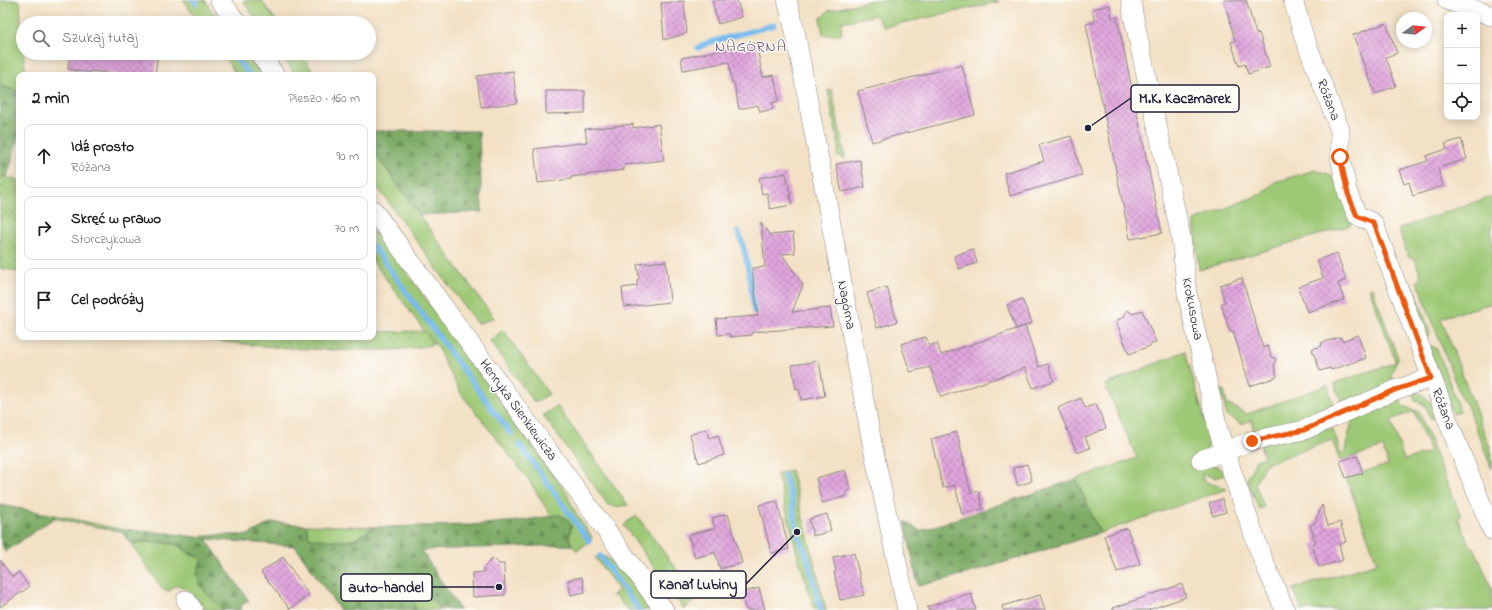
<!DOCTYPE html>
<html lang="pl">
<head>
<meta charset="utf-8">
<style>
	:root { --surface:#fff; --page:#f6f6f6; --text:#202124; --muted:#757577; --line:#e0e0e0 }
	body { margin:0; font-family:"Indie Flower",sans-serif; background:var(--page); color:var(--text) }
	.controls { position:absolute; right:12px; top:12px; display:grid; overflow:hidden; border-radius:8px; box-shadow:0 2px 10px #0003 }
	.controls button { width:36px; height:36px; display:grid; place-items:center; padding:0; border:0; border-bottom:1px solid var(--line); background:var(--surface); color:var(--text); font:20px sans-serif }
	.compass { position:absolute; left:1396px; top:12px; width:36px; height:36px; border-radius:50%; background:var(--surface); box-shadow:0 2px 10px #0003; rotate:75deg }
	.stop { position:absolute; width:12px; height:12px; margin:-9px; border:3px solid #ea580c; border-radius:50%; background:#fff }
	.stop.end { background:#ea580c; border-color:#fff; box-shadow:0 1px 4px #0008 }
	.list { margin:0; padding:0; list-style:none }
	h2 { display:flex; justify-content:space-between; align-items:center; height:52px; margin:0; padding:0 16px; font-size:17px }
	h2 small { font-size:13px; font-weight:400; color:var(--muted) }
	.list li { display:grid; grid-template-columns:26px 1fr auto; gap:12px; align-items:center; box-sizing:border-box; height:64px; margin:0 8px 8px; padding:0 8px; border:1px solid var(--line); border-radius:8px }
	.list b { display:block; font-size:15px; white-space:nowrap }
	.list p { margin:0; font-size:13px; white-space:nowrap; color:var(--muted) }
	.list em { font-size:13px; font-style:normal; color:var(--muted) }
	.icon { flex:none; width:22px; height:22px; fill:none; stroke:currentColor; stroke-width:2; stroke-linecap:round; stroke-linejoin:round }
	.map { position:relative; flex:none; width:1492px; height:610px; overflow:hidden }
	.search { position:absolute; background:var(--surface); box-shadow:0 2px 10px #0003; left:16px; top:16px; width:360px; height:44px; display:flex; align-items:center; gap:10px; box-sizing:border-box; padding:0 14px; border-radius:22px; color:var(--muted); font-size:15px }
	.panel { position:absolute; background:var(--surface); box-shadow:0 2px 10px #0003; left:16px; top:72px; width:360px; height:268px; border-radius:8px }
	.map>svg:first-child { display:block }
	.grass { fill:#9dc875; stroke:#607558; fill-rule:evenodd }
	.forest { fill:url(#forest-firs); stroke:#506750 }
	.garden { fill:url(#garden-dots); stroke:#607558 }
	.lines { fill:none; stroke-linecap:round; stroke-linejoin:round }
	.stream { stroke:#78bbee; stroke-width:5.5 }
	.building { fill:url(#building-cross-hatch) }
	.minor-casing { stroke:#8a8280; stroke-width:20 }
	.minor { stroke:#fff; stroke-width:19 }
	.route { stroke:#ea580c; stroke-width:5 }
	.labels { text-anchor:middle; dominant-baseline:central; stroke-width:3; stroke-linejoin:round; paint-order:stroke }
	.street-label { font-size:14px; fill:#22223b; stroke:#fdfcf7 }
	.neighbourhood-label { font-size:15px; letter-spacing:1px; fill:#655074; stroke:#fdfcf7 }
	.leader { fill:none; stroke:#22223b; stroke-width:1.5 }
	.callout-dot { fill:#22223b; stroke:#fdfcf7; stroke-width:1.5 }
	.callout { fill:#fdfcf7; stroke:#22223b; stroke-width:1.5 }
	.callout-label { font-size:15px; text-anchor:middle; font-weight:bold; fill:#22223b }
</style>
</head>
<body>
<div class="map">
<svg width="1492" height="610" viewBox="0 0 1492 610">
	<defs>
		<pattern id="forest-firs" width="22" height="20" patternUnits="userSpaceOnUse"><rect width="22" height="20" fill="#7eac66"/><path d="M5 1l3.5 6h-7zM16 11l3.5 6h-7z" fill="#678c55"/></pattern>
		<pattern id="garden-dots" width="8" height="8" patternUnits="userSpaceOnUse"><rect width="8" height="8" fill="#9dc875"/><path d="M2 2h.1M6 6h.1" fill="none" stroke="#80a261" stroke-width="1.8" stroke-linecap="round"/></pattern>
		<pattern id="building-cross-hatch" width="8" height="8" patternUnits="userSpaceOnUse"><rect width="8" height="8" fill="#e1a6dd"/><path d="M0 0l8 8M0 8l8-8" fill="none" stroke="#b687b4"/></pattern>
	</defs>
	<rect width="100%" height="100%" fill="#fdfcf7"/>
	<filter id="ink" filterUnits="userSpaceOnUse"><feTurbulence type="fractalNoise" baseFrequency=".025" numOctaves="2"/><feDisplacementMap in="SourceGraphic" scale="8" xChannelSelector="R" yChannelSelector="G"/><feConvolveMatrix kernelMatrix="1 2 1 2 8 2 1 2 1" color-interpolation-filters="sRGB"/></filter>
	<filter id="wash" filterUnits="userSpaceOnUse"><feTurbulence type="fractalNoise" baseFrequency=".012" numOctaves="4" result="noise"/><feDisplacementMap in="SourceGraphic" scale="16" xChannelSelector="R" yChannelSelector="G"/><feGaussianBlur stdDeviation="0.9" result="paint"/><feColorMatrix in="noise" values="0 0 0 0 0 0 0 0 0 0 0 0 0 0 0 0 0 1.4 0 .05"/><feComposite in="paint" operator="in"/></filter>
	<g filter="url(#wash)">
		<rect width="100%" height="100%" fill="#f3e1c5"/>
		<g class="grass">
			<path d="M4,0h15l1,2 2,41 4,32h-7v17l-19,-7v-83z"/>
			<path d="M183,0h22l6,10 13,11 -2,2h-22z"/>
			<path d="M261,0l17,23h-19l-16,-22z"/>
			<path d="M872,0h126l1,2 -115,25 -8,-12 -34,7 -1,13h-18l-3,-16 8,-8z"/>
			<path d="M221,53h25l15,19 -1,3h-23z"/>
			<path d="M280,53h20l13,18 -17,4z"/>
			<path d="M828,90h4l13,68 -8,-2 2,-8z"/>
			<path d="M373,151l121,167 -17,6 -104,-143z"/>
			<path d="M1315,170l14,4 8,9 18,35 -6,8 -150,44 -5,-49 67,-27 14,-12z"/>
			<path d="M1492,196v107l-51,15 51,135v16l-26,-66 -4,-3 -45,-119 4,-4 -6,-18 -6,-1 -11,-29z"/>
			<path d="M373,230l11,11 183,253c6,16 15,29 25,43l-2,4 -13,10 -5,-6 -3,-7 2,-12c-5,-9 -9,-11 -20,-10l-23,-37 -66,-84 -19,-35 -5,-14 -4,-2 -61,-83z"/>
			<path d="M1372,287l26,71 -7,16 3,9 -50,25 -10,-25 60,-20 1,-3 -26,-72z"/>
			<path d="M1414,287l16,45 -2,4 -3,2 -13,-39z"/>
			<path d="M503,330l46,64 -12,8 -4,-1 -43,-60z"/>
			<path d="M1432,346l5,3 23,62 -7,3 -25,-66z"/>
			<path d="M1185,351l22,77 4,8 -4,13 3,15 8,3 9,7 -11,4 -14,-4 2,7 23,8 -127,44 -24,-54 61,-21 -32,-73z"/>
			<path d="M1328,385l5,22 -3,8 -75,20 -4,-15 -9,4 -15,-8 -6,-25 3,-1 3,14 20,10z"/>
			<path d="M1411,392c16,1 21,11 26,24l-6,3 -6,-14 -10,-4z"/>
			<path d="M1399,396l4,10 16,6 13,33h-1l30,71 -3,1 12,30h4l18,42v21h-190l-9,-21 84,-26 -31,-86 42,-12 -5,-18 -43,14 -8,-21 -67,24 -10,20 9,23 -5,2 -12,-30 9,-19 8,-3 -4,-12 63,-16h10l8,25 3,-1 9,-35zM1414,411l16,41 -26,8 -13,-40z"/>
			<path d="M557,406l71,99 -13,2 -7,-2 -65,-90z"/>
			<path d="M791,470l35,140h-11l-17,-53 -21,-83z"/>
			<path d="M55,515l64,14 3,3 -68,-14z"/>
			<path d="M637,516l61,82 -14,11 -60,-83 4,-5z"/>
			<path d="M306,525l68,2c-6,4 -14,10 -21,13 -13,4 -31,1 -44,-3z"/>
			<path d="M138,542l23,1 17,2 14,10 6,2 4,3 -5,14 7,17 19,19h-20c-6,-10 -14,-22 -26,-25l-9,7 -2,-3 -2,2 -33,-47z"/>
			<path d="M600,555c8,2 13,9 21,12l26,37 3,6h-23l-11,-14h-5l8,-6 -24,-32z"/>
			<path d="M413,598l19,1 8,10 3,1h-26l-3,-4z"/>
		</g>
		<g class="forest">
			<path d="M0,85l19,7v42l-12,44 -7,-2z"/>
			<path d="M373,131h106l3,81 -62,3 -47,-64z"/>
			<path d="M1076,479l24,54 -137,42 -45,11 -13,-65 15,10z"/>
			<path d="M0,505l55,10 -1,3 -49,34 -5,-14z"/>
			<path d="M559,515l7,3 5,7 -2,13 3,7 -151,5 39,60c-13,0 -21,0 -28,-11l-18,-1 -1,3 3,9h-76l-45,-64 -89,-7 43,62 -9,5 1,4h-18c-9,-10 -27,-22 -25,-37 0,-5 2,-9 4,-13 -4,-4 -7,-3 -11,-6 -5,-2 -8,-7 -13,-9 -11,-5 -36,-4 -47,-1l-12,-15 49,4 27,4 22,-2h31l24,-13 34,3 3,12 8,2 24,2 12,-1 21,-13 97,-2 47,-4z"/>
		</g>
		<g class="garden">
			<path d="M0,176l19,4v92l-19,-4z"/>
			<path d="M425,331l9,13c-21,6 -44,6 -66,6 -60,1 -119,-4 -179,-13h184v-5z"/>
		</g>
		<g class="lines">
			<g class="stream">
				<path d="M194,0l2,3"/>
				<path d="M698,48l9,-5 67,-18"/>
				<path d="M232,53l17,22"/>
				<path d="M738,231c10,26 13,53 16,81"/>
				<path d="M373,246l85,117 53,71"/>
				<path d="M520,445l69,96"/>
				<path d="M784,475l8,25 5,32 10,24 14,54"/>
				<path d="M600,556l39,54"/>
			</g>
		</g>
		<g id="blocks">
			<g class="building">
				<path d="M712,0h25l5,17 -24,7z"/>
				<path d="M1224,0h22l10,34 3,-1 11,34 -22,7 -3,-10 -6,2 -8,-24 4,-1z"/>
				<path d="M684,1l3,32 -23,7 -3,-37z"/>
				<path d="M1110,5l2,13 5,-1 45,216 -32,6 -44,-215 9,-2 -3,-13z"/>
				<path d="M1386,23l11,30 -11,4 10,29 -21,8 -22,-59z"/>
				<path d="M756,43l7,34 11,-2 5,26 -7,2 1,6 -13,3 -2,-7 -19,4 -5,-26h-2l-3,-21 -46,8 -2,-12z"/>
				<path d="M70,53h88l-3,22h-32l-33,-4v2l-22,-4z"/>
				<path d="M962,65l13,50 -103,27 -14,-51z"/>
				<path d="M513,71l4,32 -36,4 -4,-31z"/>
				<path d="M546,91h39v22l-39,1z"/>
				<path d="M633,124v4l26,-4 5,36 -40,5v5l-53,7v2l-33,4 -4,-34 53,-7 -2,-13z"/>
				<path d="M1071,136l11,39 -72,21 -6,-23 40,-12 -5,-16z"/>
				<path d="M1461,139l6,20 -29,9 5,18 -30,10 -4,-14 -5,2 -5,-14 29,-9 -2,-5 21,-7 -2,-5z"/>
				<path d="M860,160l5,27 -23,5 -6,-28z"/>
				<path d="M786,173l6,32 -22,4 -3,-16 -5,1 -3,-16z"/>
				<path d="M761,223l9,12 23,-2 2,20 -13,1 21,31 -11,27 38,-4 3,18 -81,6v3l-22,2v-3l-12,1 -2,-16 42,-3 -6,-48 13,-1z"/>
				<path d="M973,249l4,14 -18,6 -5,-13z"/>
				<path d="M1337,253l9,27 -8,3 6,17 -37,12 -9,-25 25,-9 -6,-18z"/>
				<path d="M666,261l4,41 -46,5 -2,-19 15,-2v-6l2,-1 -2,-15z"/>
				<path d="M1242,278l21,70 5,-2 3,10 5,3 -2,7 3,11 -27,9 -17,-55 -3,1 -9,-29 4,-1 -5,-17z"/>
				<path d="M887,287l10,35 -20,6 -10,-35z"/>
				<path d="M1022,299l10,24 -16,6 9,-3 14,41 9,-3 6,17 -21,7 -8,-20 -84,29 -11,-30 -20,5 -9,-28 25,-7 3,9 8,-3 4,12 75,-26 -9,-24z"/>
				<path d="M1127,310l6,4 9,-4 14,32 -6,3v1l-21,8 -13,-33 8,-4z"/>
				<path d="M1358,335l8,23 -35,12 -1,-2 -10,3 -8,-22 10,-3 -1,-3 20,-6 1,4z"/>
				<path d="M819,361l6,35 -24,4 -2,-12 -3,1 -4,-24z"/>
				<path d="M1081,398l4,10 11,-4 10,24 -21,9 5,11 -13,5 -19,-45z"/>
				<path d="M706,429l3,9 9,-3 6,20 -25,8 -9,-28z"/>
				<path d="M957,432l14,61 8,-2 4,18 -21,5 -7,-29 -12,3 -12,-49z"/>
				<path d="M1357,456l6,17 -17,5 -6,-17z"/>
				<path d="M1027,464l5,17 -14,5 -5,-18z"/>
				<path d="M845,470l5,20 -4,1 1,5 -25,7 -6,-25z"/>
				<path d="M1222,499l4,13 -13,4 -4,-13z"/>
				<path d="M777,501l12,48 -18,4 -12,-48z"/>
				<path d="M1322,505l6,21 12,-4 6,20 -7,2 4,16 -24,7 -7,-23 4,-1 -6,-18 4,-1z"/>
				<path d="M728,514l14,49 -22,6 -5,-17 -20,6 -7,-23 27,-7 -3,-10z"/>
				<path d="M827,514l4,17 -18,5 -4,-17z"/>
				<path d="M1127,528l13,36 -23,8 -13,-36z"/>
				<path d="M854,553l10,42 -24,5 -6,-28 2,-1 -3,-14z"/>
				<path d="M283,557l26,38 -19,14 -29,-37z"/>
				<path d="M493,558l6,6h5l1,31 -32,2 -1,-24 12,-1 -1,-4z"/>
				<path d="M0,560l12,17 7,-5 10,15 -29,20z"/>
				<path d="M582,577l3,15 -14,3 -3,-15z"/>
				<path d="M1182,584l4,13 -38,13h-35v-2z"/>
				<path d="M759,588l6,22h-19l-5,-17z"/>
				<path d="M971,593l5,17h-48l-1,-3z"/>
				<path d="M1040,595l5,15h-42l-1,-4z"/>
			</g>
		</g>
	</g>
	<g filter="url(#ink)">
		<use href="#blocks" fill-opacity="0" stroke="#8a8280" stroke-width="1"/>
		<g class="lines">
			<g class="minor-casing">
				<g id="minor">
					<path d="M220,0l17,23"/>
					<path d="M787,0l8,31 77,412 35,167"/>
					<path d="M1131,0l2,14 48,223 6,56 31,136 7,23 36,103 24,55"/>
					<path d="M1293,0l11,37 36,93v27l8,37 9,21 16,8 2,4 80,212 37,91"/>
					<path d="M1447,0l45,16"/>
					<path d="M259,53l16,22"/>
					<path d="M373,210l291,400"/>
					<path d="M1201,460l51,-19 52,-11 91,-40 36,-12"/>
					<path d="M186,600l7,10"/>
				</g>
			</g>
			<use href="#minor" class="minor"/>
		</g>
	</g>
	<g class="lines" filter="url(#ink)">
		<path class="route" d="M1252,441l52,-11 91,-40 36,-12 -56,-152 -2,-3 -16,-7 -9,-22 -8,-37"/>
	</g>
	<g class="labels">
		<g class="street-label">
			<text transform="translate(1328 100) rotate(69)">Różana</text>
			<text transform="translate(846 305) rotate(79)">Nagórna</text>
			<text transform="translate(1192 309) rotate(79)">Krokusowa</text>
			<text transform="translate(1443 409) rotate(69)">Różana</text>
			<text transform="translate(518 410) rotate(54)">Henryka Sienkiewicza</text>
		</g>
		<g class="neighbourhood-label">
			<text x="751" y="47">NAGÓRNA</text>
		</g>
	</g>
	<path class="leader" d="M1088 128L1131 98M797 532L746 584M499 587L432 587"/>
	<g class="callout-dot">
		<circle cx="1088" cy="128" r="4"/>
		<circle cx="797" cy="532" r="4"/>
		<circle cx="499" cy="587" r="4"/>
	</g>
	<g class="callout">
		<rect x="1131" y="85" width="108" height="27" rx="4"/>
		<rect x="651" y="571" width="95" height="27" rx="4"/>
		<rect x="341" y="574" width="91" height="27" rx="4"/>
	</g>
	<g class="callout-label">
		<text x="1185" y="103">M.K. Kaczmarek</text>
		<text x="698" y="589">Kanał Lubiny</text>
		<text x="386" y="592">auto-handel</text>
	</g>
</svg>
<div class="controls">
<button>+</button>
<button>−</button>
<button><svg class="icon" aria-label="locate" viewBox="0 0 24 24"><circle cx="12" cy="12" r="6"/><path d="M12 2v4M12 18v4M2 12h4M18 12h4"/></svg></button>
</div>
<svg class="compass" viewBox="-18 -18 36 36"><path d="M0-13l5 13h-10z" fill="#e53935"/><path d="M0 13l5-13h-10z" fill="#757577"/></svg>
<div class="stop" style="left:1340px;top:157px"></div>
<div class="stop end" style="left:1252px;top:441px"></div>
<div class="search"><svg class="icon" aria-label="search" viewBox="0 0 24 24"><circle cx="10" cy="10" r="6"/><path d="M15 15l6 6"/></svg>Szukaj tutaj</div>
<section class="panel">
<h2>2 min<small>Pieszo · 160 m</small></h2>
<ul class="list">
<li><svg class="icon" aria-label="ahead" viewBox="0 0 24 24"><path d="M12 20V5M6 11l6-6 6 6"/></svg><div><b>Idź prosto</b><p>Różana</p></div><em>90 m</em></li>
<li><svg class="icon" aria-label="right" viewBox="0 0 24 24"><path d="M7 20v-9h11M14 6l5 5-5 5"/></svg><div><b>Skręć w prawo</b><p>Storczykowa</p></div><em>70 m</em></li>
<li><svg class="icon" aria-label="arrive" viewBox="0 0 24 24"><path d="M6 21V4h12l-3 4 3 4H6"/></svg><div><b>Cel podróży</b></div></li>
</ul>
</section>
</div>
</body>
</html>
